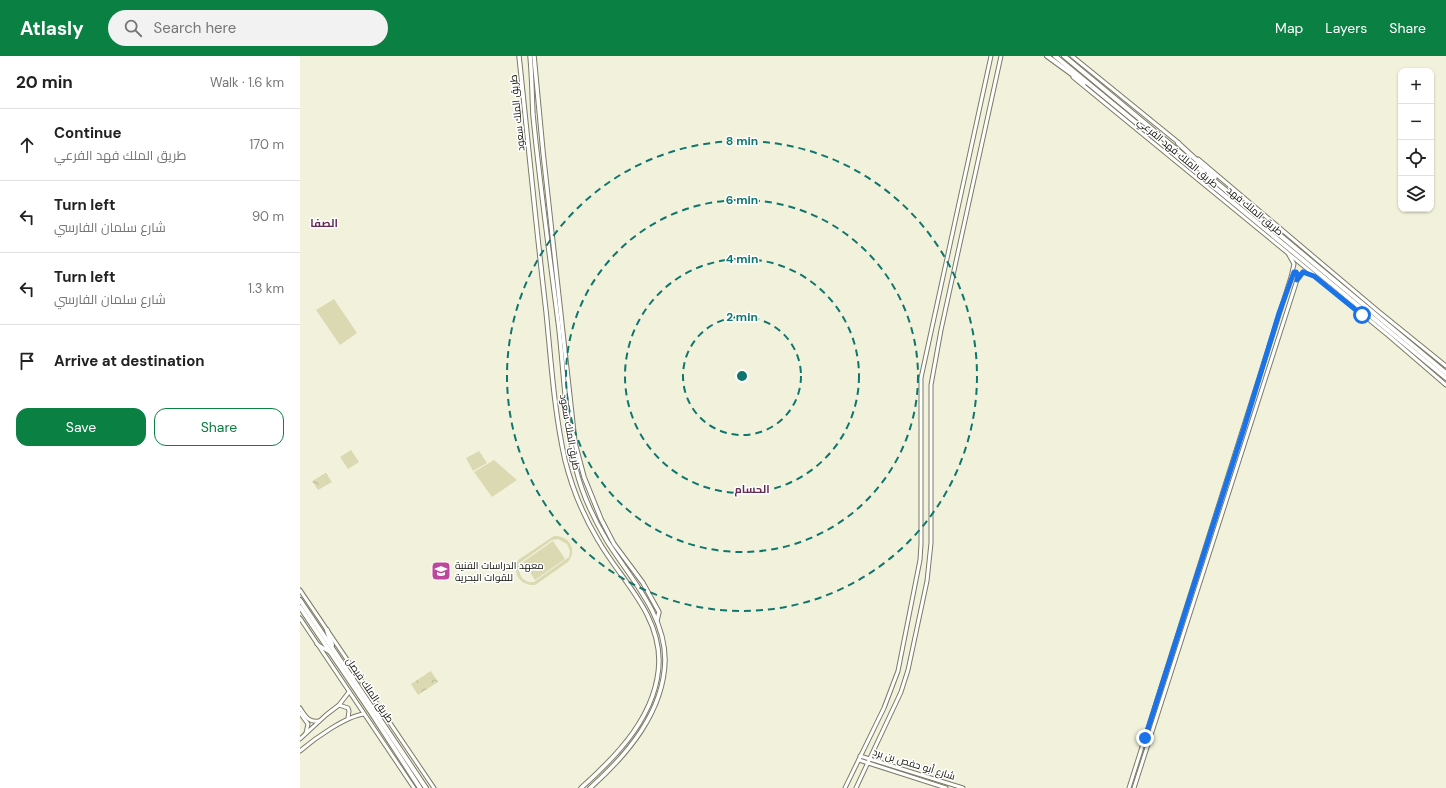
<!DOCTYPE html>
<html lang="en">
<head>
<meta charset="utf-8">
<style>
	:root { --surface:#fff; --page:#f2f2f2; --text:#222; --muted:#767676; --line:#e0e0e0; --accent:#0b8043 }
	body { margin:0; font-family:"DM Sans",Cairo,sans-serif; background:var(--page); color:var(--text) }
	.controls { position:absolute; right:12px; top:12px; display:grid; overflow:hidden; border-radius:8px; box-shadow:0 1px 3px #0004 }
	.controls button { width:36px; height:36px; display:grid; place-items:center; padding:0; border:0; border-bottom:1px solid var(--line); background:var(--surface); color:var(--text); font:20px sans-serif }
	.stop { position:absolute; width:12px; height:12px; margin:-9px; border:3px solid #1a73e8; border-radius:50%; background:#fff }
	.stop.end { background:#1a73e8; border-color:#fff; box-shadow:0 1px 4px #0008 }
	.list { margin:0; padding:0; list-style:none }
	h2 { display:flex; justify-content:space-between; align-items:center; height:52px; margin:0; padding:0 16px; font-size:17px }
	h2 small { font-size:13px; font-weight:400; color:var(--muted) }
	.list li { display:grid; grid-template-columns:26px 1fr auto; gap:12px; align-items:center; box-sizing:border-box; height:72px; padding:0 16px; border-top:1px solid var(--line) }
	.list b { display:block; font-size:15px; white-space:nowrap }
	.list p { margin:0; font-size:13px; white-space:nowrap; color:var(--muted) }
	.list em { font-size:13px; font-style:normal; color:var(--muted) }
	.actions { display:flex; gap:8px; padding:12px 16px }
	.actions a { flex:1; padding:9px 0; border:1px solid var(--accent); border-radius:12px; text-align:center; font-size:14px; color:var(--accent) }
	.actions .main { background:var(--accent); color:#fff }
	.icon { flex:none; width:22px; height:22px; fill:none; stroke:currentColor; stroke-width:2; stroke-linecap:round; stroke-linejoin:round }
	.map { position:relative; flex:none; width:1146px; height:732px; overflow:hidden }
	header { display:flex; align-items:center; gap:24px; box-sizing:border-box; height:56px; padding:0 20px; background:var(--accent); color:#fff }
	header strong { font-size:19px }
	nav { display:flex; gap:22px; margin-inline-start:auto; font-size:14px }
	.search { width:280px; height:36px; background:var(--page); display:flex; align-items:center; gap:10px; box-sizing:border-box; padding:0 14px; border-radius:22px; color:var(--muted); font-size:15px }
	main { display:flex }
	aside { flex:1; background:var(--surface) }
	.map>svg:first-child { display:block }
	.green { fill:#dad9b2; fill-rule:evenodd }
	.park { fill:url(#park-crowns) }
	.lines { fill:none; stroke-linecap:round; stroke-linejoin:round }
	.secondary-casing { stroke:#7b7a66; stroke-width:5 }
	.primary-casing { stroke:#7b7a66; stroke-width:5.5 }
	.highway-casing { stroke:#7b7a66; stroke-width:6 }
	.secondary { stroke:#fff; stroke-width:3 }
	.primary { stroke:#fff; stroke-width:3.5 }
	.highway { stroke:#fff; stroke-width:4 }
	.route { stroke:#1a73e8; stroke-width:5 }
	.ring { fill:none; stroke:#0f766e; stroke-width:2; stroke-dasharray:7 5 }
	.labels { text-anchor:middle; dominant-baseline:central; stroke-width:3; stroke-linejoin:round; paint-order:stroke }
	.street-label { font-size:10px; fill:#0f0f08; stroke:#fff }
	.poi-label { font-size:10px; fill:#0f0f08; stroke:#fff; text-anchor:start }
	.neighbourhood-label { font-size:11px; font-weight:bold; fill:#642a53; stroke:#fff }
	.centre { fill:#0f766e; stroke:#fff; stroke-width:2 }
	.ring-label { font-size:12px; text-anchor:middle; font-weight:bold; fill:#0f766e; stroke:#fff; stroke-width:3; stroke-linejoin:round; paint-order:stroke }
</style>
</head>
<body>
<header>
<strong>Atlasly</strong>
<div class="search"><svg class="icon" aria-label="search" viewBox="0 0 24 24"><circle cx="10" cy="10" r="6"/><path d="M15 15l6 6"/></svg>Search here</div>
<nav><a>Map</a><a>Layers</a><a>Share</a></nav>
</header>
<main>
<aside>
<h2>20 min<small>Walk · 1.6 km</small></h2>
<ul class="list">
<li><svg class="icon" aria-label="ahead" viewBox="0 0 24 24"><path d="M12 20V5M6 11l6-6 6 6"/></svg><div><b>Continue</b><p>طريق الملك فهد الفرعي</p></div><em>170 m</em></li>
<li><svg class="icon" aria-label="left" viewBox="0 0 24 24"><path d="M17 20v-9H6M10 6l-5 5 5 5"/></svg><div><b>Turn left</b><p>شارع سلمان الفارسي</p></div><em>90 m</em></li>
<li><svg class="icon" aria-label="left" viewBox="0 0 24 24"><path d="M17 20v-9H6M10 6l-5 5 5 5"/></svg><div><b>Turn left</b><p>شارع سلمان الفارسي</p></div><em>1.3 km</em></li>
<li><svg class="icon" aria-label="arrive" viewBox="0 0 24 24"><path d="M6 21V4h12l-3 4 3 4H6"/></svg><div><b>Arrive at destination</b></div></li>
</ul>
<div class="actions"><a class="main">Save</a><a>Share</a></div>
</aside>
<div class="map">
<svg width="1146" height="732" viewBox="0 0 1146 732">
	<defs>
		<pattern id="park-crowns" width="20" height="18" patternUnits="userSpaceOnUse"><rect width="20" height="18" fill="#dad9b2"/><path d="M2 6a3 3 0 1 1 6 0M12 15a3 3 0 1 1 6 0" fill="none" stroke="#bab998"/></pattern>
	</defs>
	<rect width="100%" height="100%" fill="#f2f2dc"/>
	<g class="green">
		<path d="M34,243l23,34 -17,12 -24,-35z"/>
		<path d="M51,394l8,12 -11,7 -8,-12z"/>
		<path d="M179,395l8,12 -14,8 -7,-13z"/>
		<path d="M194,404l23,20 -25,17 -18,-25z"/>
		<path d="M254,480c15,-1 24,14 14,26l-33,23c-15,1 -23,-12 -17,-25zM258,483l9,5 3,7 -1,6 -35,25c-8,1 -13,-3 -15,-11l2,-9 31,-22z"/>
		<path d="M253,485l12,18 -30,21 -12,-18z"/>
	</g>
	<g class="park">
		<path d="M26,417l6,9 -14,8 -6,-9z"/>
		<path d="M131,615l7,11 -20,13 -7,-11z"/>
	</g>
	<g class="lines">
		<g class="secondary-casing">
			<g id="secondary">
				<path d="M772,0l107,87"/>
				<path d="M773,21l316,259 57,49"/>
				<path d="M898,103l180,152 68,55"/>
				<path d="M0,534l134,198"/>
				<path d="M0,562l114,170"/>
				<path d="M17,588l14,9"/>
				<path d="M39,649l9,3 1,3 -1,7"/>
				<path d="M0,652c5,7 8,15 19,13"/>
				<path d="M0,657l8,11 -2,9"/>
				<path d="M0,683l26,-24 13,-10 10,-13"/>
				<path d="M0,695c14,-12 46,-35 64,-37"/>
				<path d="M560,700l103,32"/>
				<path d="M559,704l87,28"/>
				<path d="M545,732l39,-80 14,-37 22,-111 1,-16v-166l70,-322"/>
				<path d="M556,732l45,-96 7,-22 19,-89 4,-38v-158l10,-55 60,-274"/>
				<path d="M829,732l162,-511 3,-13 -5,-9"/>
				<path d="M834,732l163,-508 6,-8 11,4"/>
			</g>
		</g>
		<g class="primary-casing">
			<g id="primary">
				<path d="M219,0c9,85 17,170 27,255 5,49 8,100 19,149 7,28 18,55 33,80 22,39 61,72 61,121 -1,53 -41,94 -78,127"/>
				<path d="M230,0c2,20 2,39 3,59 7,71 17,143 26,214 5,47 7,95 17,140 6,24 19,52 31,72 23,37 58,73 58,119 -1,52 -38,95 -75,128"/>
				<path d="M234,0l9,96 32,291 9,34 17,42 13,25 29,39 16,29 -2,8"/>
			</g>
		</g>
		<g class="highway-casing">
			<g id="highway">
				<path d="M747,0l37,27"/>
				<path d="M755,0l391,322"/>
				<path d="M764,0l382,317"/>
				<path d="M878,87l37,34"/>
				<path d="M0,544l126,188"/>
				<path d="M0,551l70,104 50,77"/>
				<path d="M27,574l5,15"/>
			</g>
		</g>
		<use href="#secondary" class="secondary"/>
		<use href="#primary" class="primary"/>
		<use href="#highway" class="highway"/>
	</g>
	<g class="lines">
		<path class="route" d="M845,682l99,-310 35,-115 15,-41h2l2,3 -1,5 6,-8 11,4 48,39"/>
	</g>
	<g class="ring">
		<circle cx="442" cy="320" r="59"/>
		<circle cx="442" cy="320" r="117"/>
		<circle cx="442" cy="320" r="176"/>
		<circle cx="442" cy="320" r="235"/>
	</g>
	<defs>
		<g id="university-square" transform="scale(1)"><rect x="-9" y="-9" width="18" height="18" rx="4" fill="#be479d" stroke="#fff"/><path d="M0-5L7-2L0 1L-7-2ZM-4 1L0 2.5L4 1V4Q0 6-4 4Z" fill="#fff"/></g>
	</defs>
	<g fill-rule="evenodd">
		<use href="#university-square" x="141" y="515"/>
	</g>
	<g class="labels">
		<g class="street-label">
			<text transform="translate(217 57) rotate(-96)">طريق الملك سعود</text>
			<text transform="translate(878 97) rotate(40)">طريق الملك فهد الفرعي</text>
			<text transform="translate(955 155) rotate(40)">طريق الملك فهد</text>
			<text transform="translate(270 376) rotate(80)">طريق الملك سعود</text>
			<text transform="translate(70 634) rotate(56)">طريق الملك فيصل</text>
			<text transform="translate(614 708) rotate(17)">شارع أبو حفص بن برد</text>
		</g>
		<g class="poi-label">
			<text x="155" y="509">معهد الدراسات الفنية<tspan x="155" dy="12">للقوات البحرية</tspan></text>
		</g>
		<g class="neighbourhood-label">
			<text x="24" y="167">الصفا</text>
			<text x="452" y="433">الحسام</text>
		</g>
	</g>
	<circle cx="442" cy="320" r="6" class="centre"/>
	<g class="ring-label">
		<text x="442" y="89">8 min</text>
		<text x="442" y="148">6 min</text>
		<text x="442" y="207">4 min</text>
		<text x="442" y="265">2 min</text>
	</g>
</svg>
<div class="controls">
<button>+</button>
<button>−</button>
<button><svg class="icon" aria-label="locate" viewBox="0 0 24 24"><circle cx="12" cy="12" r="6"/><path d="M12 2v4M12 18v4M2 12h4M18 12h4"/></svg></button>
<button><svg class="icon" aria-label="layers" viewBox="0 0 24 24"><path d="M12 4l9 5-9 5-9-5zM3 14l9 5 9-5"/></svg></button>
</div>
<div class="stop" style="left:1062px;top:259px"></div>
<div class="stop end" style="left:845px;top:682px"></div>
</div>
</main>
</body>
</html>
